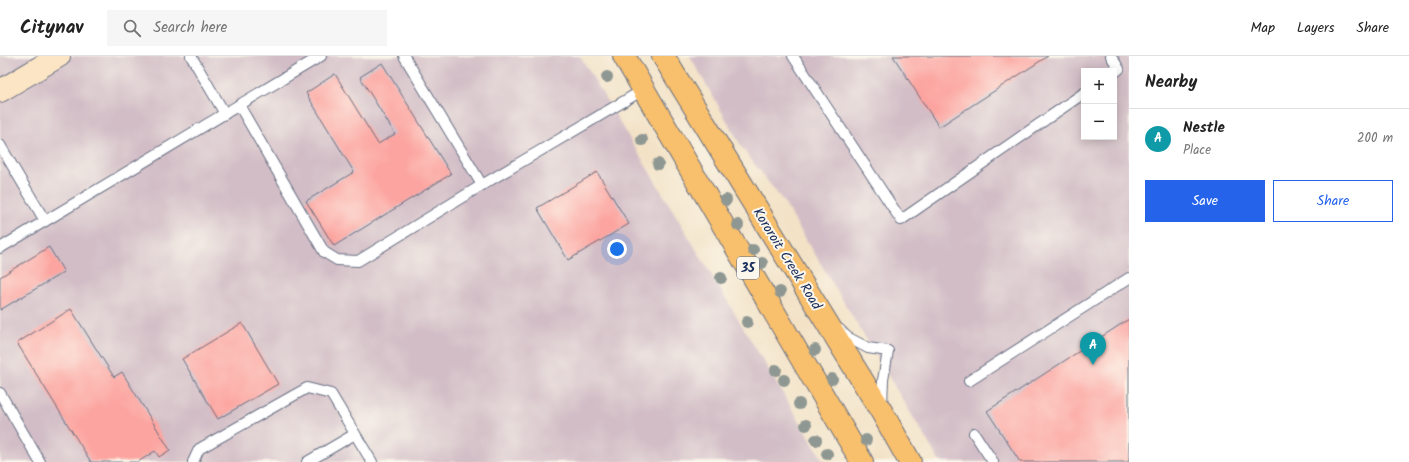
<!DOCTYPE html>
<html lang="en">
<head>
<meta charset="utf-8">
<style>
	:root { --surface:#fff; --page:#f6f6f6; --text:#222; --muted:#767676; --line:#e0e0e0; --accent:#2563eb }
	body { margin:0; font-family:Kalam,sans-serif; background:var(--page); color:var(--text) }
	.controls { position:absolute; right:12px; top:12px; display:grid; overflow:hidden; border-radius:0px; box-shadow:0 2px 10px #0003 }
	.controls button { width:36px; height:36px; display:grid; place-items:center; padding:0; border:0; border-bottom:1px solid var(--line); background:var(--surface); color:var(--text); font:20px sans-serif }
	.you { position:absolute; left:617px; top:193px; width:14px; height:14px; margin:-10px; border:3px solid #fff; border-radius:50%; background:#1a73e8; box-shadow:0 0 0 6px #1a73e833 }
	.badge { display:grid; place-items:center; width:26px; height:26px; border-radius:50%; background:var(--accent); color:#fff; font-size:13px; font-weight:700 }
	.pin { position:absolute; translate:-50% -33px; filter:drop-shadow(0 1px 2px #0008) }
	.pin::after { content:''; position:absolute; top:21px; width:14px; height:12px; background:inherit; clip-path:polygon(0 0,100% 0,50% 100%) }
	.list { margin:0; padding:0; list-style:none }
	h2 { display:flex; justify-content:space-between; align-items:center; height:52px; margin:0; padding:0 16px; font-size:17px }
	h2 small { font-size:13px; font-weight:400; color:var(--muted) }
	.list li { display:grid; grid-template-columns:26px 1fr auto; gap:12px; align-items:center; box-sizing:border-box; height:60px; padding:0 16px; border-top:1px solid var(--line) }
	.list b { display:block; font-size:15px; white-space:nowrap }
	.list p { margin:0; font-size:13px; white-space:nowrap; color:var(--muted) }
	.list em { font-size:13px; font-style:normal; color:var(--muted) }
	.actions { display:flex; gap:8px; padding:12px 16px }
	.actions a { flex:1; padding:9px 0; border:1px solid var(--accent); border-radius:0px; text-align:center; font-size:14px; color:var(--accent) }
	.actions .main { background:var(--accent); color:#fff }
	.icon { flex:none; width:22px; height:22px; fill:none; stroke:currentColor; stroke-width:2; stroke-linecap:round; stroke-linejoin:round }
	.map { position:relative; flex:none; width:1129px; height:406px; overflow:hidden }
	header { display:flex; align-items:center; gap:24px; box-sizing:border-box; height:56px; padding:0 20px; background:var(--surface); border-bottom:1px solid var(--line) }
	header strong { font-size:19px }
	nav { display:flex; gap:22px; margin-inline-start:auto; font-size:14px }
	.search { width:280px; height:36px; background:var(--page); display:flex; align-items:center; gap:10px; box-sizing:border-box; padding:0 14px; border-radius:0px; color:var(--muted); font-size:15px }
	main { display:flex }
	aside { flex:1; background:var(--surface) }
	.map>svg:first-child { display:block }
	.industrial { fill:#d2bdc6; fill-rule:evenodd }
	.building { fill:#fca5a0 }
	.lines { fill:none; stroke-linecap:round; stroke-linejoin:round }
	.lane-casing { stroke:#676e82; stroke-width:12 }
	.secondary-casing { stroke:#676e82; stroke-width:24 }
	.primary-casing { stroke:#676e82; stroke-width:24 }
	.lane { stroke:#fff; stroke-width:10 }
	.secondary { stroke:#fce5c4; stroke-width:22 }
	.primary { stroke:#f8bf6c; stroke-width:22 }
	.tree { fill:#8f9792 }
	.labels { text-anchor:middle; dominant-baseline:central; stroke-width:4; stroke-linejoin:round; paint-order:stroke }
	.shield { fill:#fbf7ec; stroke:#5e6b89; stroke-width:1 }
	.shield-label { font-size:13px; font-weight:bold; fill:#1b2f5e }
	.street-label { font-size:14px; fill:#1b2f5e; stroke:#fbf7ec }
</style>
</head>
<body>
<header>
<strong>Citynav</strong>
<div class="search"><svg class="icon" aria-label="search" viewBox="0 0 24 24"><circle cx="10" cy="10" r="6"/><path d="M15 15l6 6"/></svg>Search here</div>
<nav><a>Map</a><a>Layers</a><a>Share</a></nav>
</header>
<main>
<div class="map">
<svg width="1129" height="406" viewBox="0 0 1129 406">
	<rect width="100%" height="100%" fill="#fbf7ec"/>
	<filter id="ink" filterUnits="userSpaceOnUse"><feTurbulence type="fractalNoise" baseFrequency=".025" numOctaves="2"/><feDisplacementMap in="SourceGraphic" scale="8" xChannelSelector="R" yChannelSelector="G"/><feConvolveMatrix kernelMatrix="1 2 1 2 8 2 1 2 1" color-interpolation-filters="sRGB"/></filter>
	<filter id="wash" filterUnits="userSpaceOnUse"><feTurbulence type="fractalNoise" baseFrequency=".012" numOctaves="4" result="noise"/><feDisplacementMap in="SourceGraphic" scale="16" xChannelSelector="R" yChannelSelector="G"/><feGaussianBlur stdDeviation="0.9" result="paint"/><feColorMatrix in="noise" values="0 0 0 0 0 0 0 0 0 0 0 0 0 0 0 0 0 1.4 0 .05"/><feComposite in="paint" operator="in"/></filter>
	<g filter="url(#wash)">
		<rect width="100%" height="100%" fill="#f3e2c6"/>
		<g class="industrial">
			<path d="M0,0h580l244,406h-824z"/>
			<path d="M690,0h439v406h-189l-157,-261 -40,-52zM1084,15h30v66h-30z"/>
		</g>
		<g id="blocks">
			<g class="building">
				<path d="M893,0h155l-109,71z"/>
				<path d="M382,7l69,111 -117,72 -28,-45 48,-29 -48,-79 29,-19 43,70 17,-10 -35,-57z"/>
				<path d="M597,116l32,52 -61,36 -31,-52z"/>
				<path d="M49,191l15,25 -64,38v-33z"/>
				<path d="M71,253l43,68 8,-5 48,78 -11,7 -4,-6 -17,11h-47l-74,-119z"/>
				<path d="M1129,263v143h-109l-33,-51z"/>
				<path d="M242,267l36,61 -60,35 -36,-60z"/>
			</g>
		</g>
	</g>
	<g filter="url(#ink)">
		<use href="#blocks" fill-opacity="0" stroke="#676e82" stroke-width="1"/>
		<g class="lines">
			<g class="lane-casing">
				<g id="lane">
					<path d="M191,0l34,58"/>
					<path d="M404,0l78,129"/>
					<path d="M793,0l108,164 183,-127"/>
					<path d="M1111,0l8,13 -5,4"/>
					<path d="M239,49l85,147 13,8 21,1 124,-76 161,-95"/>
					<path d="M0,89l45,76"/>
					<path d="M0,192l321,-192"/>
					<path d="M839,273l8,8 21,11 20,3 -5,29 -1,24"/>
					<path d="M969,325l160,-103"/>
					<path d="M0,337l40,69"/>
					<path d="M974,377l19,29"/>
					<path d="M193,406l6,-13 108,-61 24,6 41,68"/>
					<path d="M307,406l48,-28"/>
				</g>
			</g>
			<g class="secondary-casing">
				<path id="secondary" d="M0,35l59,-35"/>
			</g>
			<g class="primary-casing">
				<g id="primary">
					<path d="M624,0l238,406"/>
					<path d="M663,0l220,358 27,48"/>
				</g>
			</g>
			<use href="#lane" class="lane"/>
			<use href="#secondary" class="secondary"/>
			<use href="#primary" class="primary"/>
		</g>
		<g class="tree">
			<circle cx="607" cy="21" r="6"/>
			<circle cx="642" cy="84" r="6"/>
			<circle cx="658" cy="108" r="6"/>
			<circle cx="726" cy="144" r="6"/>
			<circle cx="738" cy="169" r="6"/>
			<circle cx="753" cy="194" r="6"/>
			<circle cx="762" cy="207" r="6"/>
			<circle cx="721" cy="222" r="6"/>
			<circle cx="780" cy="236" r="6"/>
			<circle cx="747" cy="266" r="6"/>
			<circle cx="815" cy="294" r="6"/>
			<circle cx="776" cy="314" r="6"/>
			<circle cx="832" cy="323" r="6"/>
			<circle cx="784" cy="324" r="6"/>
			<circle cx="799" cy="348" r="6"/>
			<circle cx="806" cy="369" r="6"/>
			<circle cx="816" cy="384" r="6"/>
			<circle cx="866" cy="384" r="6"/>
			<circle cx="827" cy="398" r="6"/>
		</g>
	</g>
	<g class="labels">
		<rect class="shield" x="737" y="201" width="22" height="22" rx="3"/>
		<g class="shield-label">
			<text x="748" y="212">35</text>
		</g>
		<g class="street-label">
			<text transform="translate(787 203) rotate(58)">Kororoit Creek Road</text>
		</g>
	</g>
</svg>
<div class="controls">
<button>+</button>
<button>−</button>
</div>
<div class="you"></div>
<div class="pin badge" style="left:1093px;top:309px;background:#0f9aa8">A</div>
</div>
<aside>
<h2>Nearby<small></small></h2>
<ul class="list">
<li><span class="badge" style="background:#0f9aa8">A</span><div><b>Nestle</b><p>Place</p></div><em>200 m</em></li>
</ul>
<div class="actions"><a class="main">Save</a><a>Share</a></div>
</aside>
</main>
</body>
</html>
